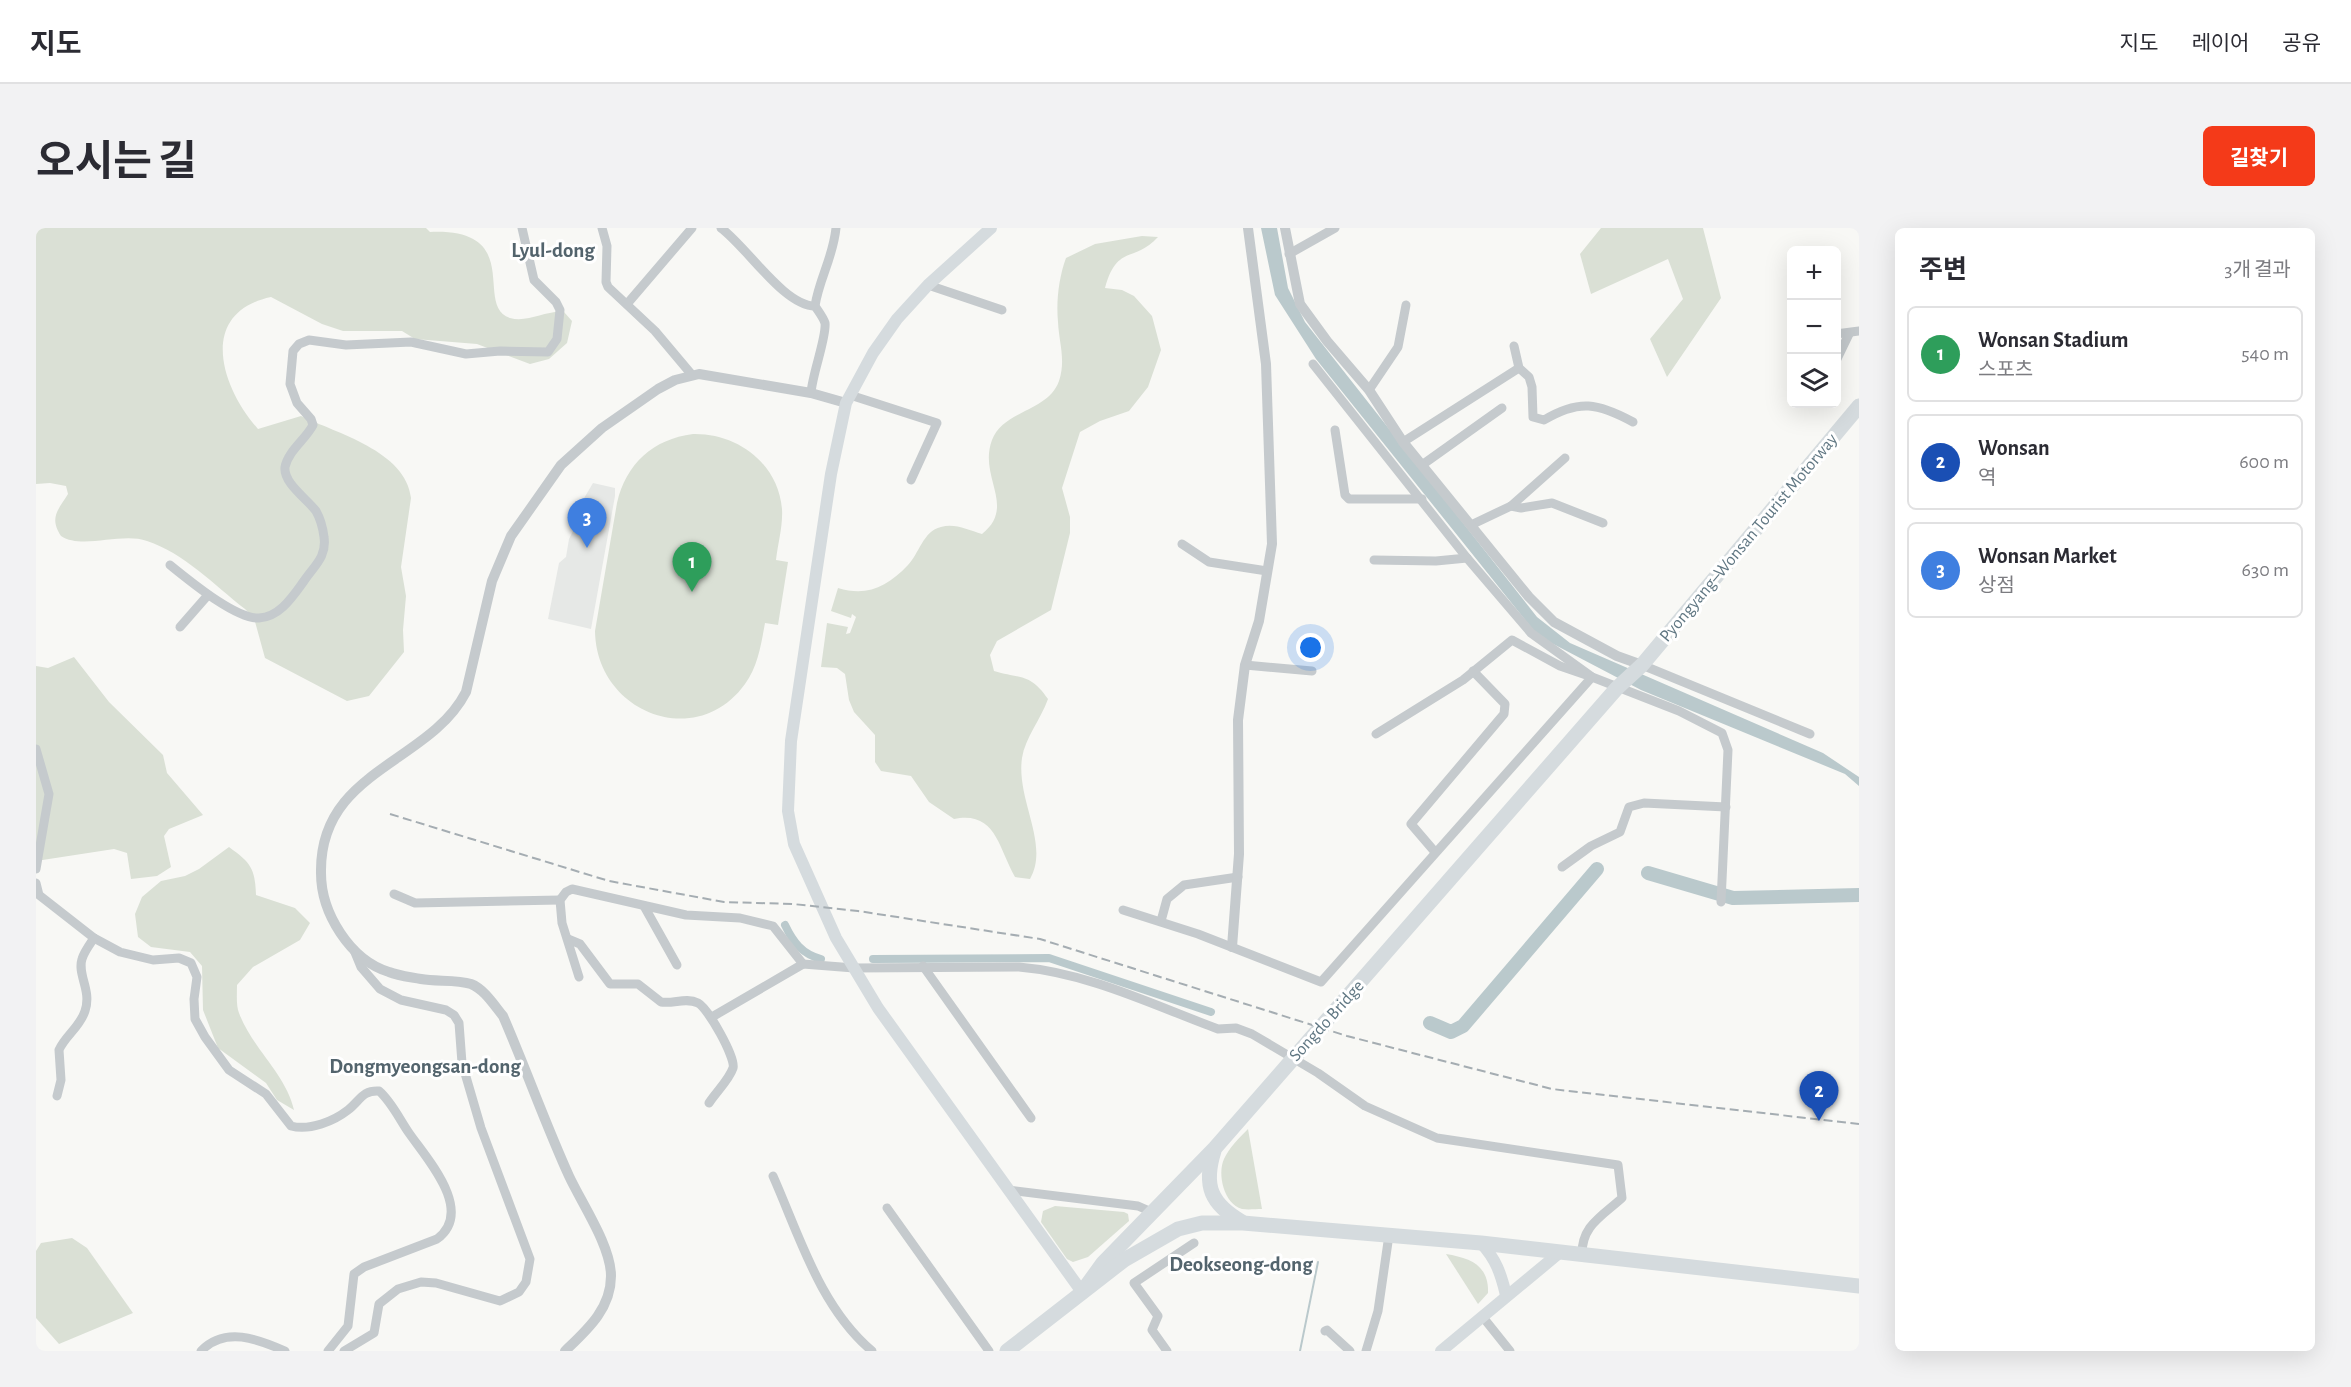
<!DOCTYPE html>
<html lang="ko">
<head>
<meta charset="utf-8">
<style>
	:root { --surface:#fff; --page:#f2f2f3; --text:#2b2b33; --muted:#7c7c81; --line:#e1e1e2; --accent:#f43a19 }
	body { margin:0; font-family:"Alegreya Sans","Noto Sans KR",sans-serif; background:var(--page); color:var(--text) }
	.controls { position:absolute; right:18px; top:18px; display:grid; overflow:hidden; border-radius:9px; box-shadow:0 6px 24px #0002 }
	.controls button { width:54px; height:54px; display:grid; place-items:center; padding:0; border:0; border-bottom:2px solid var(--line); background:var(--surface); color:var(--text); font:30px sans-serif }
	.you { position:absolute; left:1275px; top:420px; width:21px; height:21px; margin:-15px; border:4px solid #fff; border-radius:50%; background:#1a73e8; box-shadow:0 0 0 9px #1a73e833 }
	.badge { display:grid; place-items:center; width:39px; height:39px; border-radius:50%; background:var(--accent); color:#fff; font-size:20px; font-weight:700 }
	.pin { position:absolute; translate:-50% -50px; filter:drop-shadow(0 2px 3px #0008) }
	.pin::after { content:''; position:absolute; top:32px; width:21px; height:18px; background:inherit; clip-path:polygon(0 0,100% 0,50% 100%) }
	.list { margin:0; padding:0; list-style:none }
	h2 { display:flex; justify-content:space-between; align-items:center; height:78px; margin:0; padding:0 24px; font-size:26px }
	h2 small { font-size:20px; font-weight:400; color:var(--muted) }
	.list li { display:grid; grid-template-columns:39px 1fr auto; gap:18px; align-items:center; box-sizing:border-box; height:96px; margin:0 12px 12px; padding:0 12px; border:2px solid var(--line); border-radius:9px }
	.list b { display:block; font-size:22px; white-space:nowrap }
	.list p { margin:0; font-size:20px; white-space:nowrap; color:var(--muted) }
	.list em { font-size:20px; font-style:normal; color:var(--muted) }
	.icon { flex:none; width:33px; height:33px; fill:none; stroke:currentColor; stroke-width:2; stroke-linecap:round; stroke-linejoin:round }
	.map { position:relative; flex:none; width:1823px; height:1123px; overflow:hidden; border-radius:9px }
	header { display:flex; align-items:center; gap:36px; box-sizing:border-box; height:84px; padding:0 30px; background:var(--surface); border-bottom:2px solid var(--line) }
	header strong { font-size:28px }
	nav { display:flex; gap:33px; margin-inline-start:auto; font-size:21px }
	.intro { display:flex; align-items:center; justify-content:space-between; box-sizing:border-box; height:144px; padding:0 36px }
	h1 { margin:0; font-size:42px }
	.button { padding:15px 27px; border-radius:9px; background:var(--accent); color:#fff; font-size:21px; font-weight:700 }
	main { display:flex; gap:36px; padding:0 36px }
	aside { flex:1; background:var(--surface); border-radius:9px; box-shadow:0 6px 24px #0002 }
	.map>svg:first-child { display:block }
	.built { fill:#e6e8e6 }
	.green { fill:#dae0d5 }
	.water { fill:#bac9cc }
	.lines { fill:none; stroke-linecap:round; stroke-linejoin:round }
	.stream { stroke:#bac9cc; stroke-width:2 }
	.canal { stroke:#bac9cc; stroke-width:8 }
	.river { stroke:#bac9cc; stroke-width:14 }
	.minor { stroke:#c5cacd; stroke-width:9 }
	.tertiary { stroke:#c5cacd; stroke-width:10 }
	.secondary { stroke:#d5dbde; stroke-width:12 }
	.trunk { stroke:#d5dbde; stroke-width:15 }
	.rail { stroke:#a5adb2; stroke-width:2; stroke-dasharray:9 4.5; stroke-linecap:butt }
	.labels { text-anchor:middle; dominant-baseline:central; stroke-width:6; stroke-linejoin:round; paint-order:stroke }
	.street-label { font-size:18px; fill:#607783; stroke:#fff }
	.quarter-label { font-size:21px; font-weight:bold; fill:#53646d; stroke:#fff }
</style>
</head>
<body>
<header>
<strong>지도</strong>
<nav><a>지도</a><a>레이어</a><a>공유</a></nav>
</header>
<div class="intro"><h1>오시는 길</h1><a class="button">길찾기</a></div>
<main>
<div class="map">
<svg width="1823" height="1123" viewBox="0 0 1823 1123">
	<rect width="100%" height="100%" fill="#f8f8f5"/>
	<path class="built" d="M557,255l22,5v8l-24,133 -43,-10 11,-56 7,-6 3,-18 11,-22 3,-17z"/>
	<g class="green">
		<path d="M0,0h390l4,4c96,-4 43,74 80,86 18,5 36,-8 54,-6l8,9 -5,22 -18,16 -19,5 -53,-20 -62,-5 -13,-8h-59l-21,-7 -51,-27c-74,16 -50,91 -13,132l43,-13c35,17 105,35 110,82l-10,69 5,29 -3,34 1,22 -35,44 -22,5 -82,-43 -11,-40 -9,-9c-31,-24 -61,-56 -98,-68 -26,-9 -65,9 -86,-5 -12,-18 -3,-26 7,-42l-2,-8 -16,-3 -14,1z"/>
		<path d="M1565,0h102l18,70 -54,79 -17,-38 33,-40 -15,-40 -77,35 -11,-40z"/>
		<path d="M1106,8l16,1c-24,26 -41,7 -53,51l17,2 12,6 18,20 9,34 -13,37 -19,24 -29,10 -20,11 -18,56 8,29v16l-19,77 -54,31 -7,14 4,16c27,8 36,2 54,28 -7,20 -23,39 -26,59 -6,42 28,86 8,121l-15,-2c-17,-30 -19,-66 -61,-58l-25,-17 -18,-26 -30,-5 -6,-9v-27l-21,-23 -5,-12 -4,-26 -8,-6 -16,-1 6,-44 21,4 -2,7 4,-1 6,-16 -4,-3 -1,4 -20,-7 7,-23c29,9 49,-1 70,-23 11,-11 15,-34 33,-38 14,-4 27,3 41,7 35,-28 -4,-57 10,-94 11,-30 56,-28 67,-59 7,-21 0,-38 -1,-59 -2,-21 1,-45 8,-64l29,-14z"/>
		<path d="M657,206c44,-1 85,29 89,75 1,17 -4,34 -6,51l12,2 -10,63 -13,-2c-4,22 -7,43 -20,61 -49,68 -149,28 -150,-53l22,-128c9,-39 36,-64 76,-69z"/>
		<path d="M38,429l35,45 54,53 4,18 36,42 -34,14 -5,7 7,31 -14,9 -26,3 -4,-26 -13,-4 -78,12v-195l12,2z"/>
		<path d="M193,619c22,16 26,21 27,48l39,13 15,15 -10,17 -47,27 -16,18c0,9 -1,21 2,28 13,35 47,61 55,97l-17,-10 -11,-17 -48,-35 -15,-38 -1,-44 -12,-14 -39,-5 -13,-10 -3,-23 7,-17 19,-16 24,-5 14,-7z"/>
		<path d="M1212,901l14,80c-6,0 -14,1 -20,0 -18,-5 -25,-35 -18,-50 5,-11 15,-21 24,-30z"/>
		<path d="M1019,978l69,6 4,2 1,7 -41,36 -15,5 -6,-3 -26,-37 2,-11z"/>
		<path d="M36,1010l15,10 46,65 -74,31 -23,-26v-67l5,-8z"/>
		<path d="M1410,1026c24,4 43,11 42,39l-10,11z"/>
	</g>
	<path class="water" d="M1225,0h16l11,60 17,34 232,295 33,26 253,110 36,24v9l-14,-12 -204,-84 -103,-54 -222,-277 -41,-64z"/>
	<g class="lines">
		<path class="stream" d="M1264,1123l18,-89"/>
		<g class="canal">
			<path d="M749,697c8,17 17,29 36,34"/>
			<path d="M837,731l176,-1 162,54"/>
		</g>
		<g class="river">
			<path d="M1612,645l85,25 126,-3"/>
			<path d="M1394,795l21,9 12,-6 134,-157"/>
		</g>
		<g class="minor">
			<path d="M566,0l5,18 -1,36 2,5 47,44 37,44"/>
			<path d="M685,0c26,19 63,78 94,78"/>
			<path d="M1253,26l46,-26"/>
			<path d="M892,57l74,25"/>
			<path d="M591,76l65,-76"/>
			<path d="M1800,106l23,-3"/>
			<path d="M1478,118l5,22 10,9 3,10 1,30 11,3c35,-21 54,-17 89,2"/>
			<path d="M1800,133l13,-27"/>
			<path d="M1277,136l154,194 64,75 61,44 87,34 43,22 6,17 -7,152"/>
			<path d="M1333,162l29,-43 8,-42"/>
			<path d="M775,165c1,-18 16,-57 14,-70 -2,-6 -7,-12 -10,-17 4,-27 18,-48 21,-78"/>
			<path d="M814,167l87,28 -26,57"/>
			<path d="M1299,202l10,65 4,4h73"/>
			<path d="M1367,214l116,-74"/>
			<path d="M1386,237l80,-57"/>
			<path d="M1475,278l10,2 31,-5 51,20"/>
			<path d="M1435,297l40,-19 54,-48"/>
			<path d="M1146,316l27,18 58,9"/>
			<path d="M1338,332l62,1 31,-3"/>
			<path d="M134,337c19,15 65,54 89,53 21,-1 34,-22 45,-37 10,-15 23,-24 20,-44 -1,-8 -4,-19 -8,-26 -9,-12 -33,-28 -31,-44 3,-16 21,-28 28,-42l-2,-6 -14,-16 -7,-19 3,-33 6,-7 10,-4 37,5 65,-3 55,12 34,-3 48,1 9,-13 3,-29 -4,-8 -22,-22 -12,-52"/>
			<path d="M144,399l28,-32"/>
			<path d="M1209,437l67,6"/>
			<path d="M1606,437l168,69"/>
			<path d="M0,521l13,45 -13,75"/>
			<path d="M1399,624l-24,-28 93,-110 1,-10 -32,-33"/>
			<path d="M1526,639l29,-21 29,-14 9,-25 15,-4 82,4"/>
			<path d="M0,655l3,12 55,43 26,14 33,8 26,-2 12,5 6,14 -3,22 1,20 10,18 24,33 37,24 25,32c19,5 43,-5 57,-16 12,-9 14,-20 31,-19 12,10 21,29 30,42 18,26 66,78 28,106l-73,28 -10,7 -6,52 -20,25"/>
			<path d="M358,666l21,9 145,-3"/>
			<path d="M608,678l33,59"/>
			<path d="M1087,682l75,24 123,48 271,-305 -32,-11 -48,-26 -49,40 -87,54"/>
			<path d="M1125,693l6,-22 17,-14 54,-8"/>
			<path d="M532,711l12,5 30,40h28l23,18c13,2 25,-5 37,1 10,5 38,55 35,65 -4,12 -17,24 -24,35"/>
			<path d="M887,738l108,152"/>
			<path d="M543,749l-17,-54 -2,-23 6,-8 6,-3 114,26 54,3 33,8 30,38"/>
			<path d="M676,789l91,-53 51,4 165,-1c70,6 134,38 199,62l18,-1 16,6 66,39 47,33 72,32 181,27 4,33c-21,19 -41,28 -40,58"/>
			<path d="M21,868l4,-16 -2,-30c6,-14 21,-23 26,-39 7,-21 -8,-36 -3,-52 2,-7 8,-15 12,-21"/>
			<path d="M737,948c27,61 47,131 99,175"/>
			<path d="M972,962l130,16 16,7"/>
			<path d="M851,980l102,143"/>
			<path d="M1446,1088l28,35"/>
			<path d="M1289,1103l2,-1 23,21"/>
			<path d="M165,1123c24,-25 57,-12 84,0"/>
			<path d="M308,1123l30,-18 5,-29 19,-15 23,-7 15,1 64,18 19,-9 7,-10 4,-23 -49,-131 -19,-65 -3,-40 -5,-8 -8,-5 -45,-10 -21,-11 -19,-22 -7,-17"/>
			<path d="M1131,1123l-15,-21 6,-14 -24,-33 60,-40"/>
			<path d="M1330,1123l12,-40 11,-76"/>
		</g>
		<g class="tertiary">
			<path d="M1249,0l15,76 27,37 42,49 34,52 126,155 25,25 63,34 25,9"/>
			<path d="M1196,719l7,-93 -1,-134 7,-55 14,-44 13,-77 -6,-180 -18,-136"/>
			<path d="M529,1123c22,-21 46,-42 46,-75 0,-30 -29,-72 -42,-100 -24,-53 -43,-107 -66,-160 -9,-11 -19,-27 -32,-32 -15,-5 -35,-2 -50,-5 -10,-2 -22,-3 -32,-7 -39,-12 -68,-59 -68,-99 -2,-103 108,-109 145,-181l26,-111 19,-45 50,-71 41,-37 56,-39 17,-9 24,-6 112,19 35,10"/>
		</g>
		<g class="secondary">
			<path d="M955,0l-63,57 -31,34 -24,34 -27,50 -15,71 -40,267 -3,70 6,33 42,94 42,70 204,284"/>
			<path d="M1445,1015c15,16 20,31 25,52"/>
			<path d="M1405,1123l117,-97"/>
		</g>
		<g class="trunk">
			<path d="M1178,923c-11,35 -3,53 28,71"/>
			<path d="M1046,1064l21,-29 112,-115 402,-460 25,-23 217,-259"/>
			<path d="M971,1123l117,-91 54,-31 24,-6h41l238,20 378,43"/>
		</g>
		<path class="rail" d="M354,586l219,67 115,21 69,2 65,7 182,28 307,97 205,53 307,35"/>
	</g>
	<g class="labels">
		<g class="street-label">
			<text transform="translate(1713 310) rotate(-50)">Pyongyang–Wonsan Tourist Motorway</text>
			<text transform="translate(1291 793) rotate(-48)">Songdo Bridge</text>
		</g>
		<g class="quarter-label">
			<text x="517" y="22">Lyul-dong</text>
			<text x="389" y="838">Dongmyeongsan-dong</text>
			<text x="1205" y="1036">Deokseong-dong</text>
		</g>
	</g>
</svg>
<div class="controls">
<button>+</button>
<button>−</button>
<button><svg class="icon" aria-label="layers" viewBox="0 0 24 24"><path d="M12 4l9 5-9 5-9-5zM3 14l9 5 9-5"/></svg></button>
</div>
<div class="you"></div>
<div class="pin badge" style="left:656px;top:364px;background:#2e9e5b">1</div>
<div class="pin badge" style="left:1783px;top:893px;background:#1a4fb4">2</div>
<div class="pin badge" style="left:551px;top:320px;background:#3f7fe0">3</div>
</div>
<aside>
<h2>주변<small>3개 결과</small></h2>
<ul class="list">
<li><span class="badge" style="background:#2e9e5b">1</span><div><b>Wonsan Stadium</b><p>스포츠</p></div><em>540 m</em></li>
<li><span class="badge" style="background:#1a4fb4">2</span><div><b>Wonsan</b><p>역</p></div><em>600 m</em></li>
<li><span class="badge" style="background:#3f7fe0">3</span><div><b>Wonsan Market</b><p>상점</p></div><em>630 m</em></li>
</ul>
</aside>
</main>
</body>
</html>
